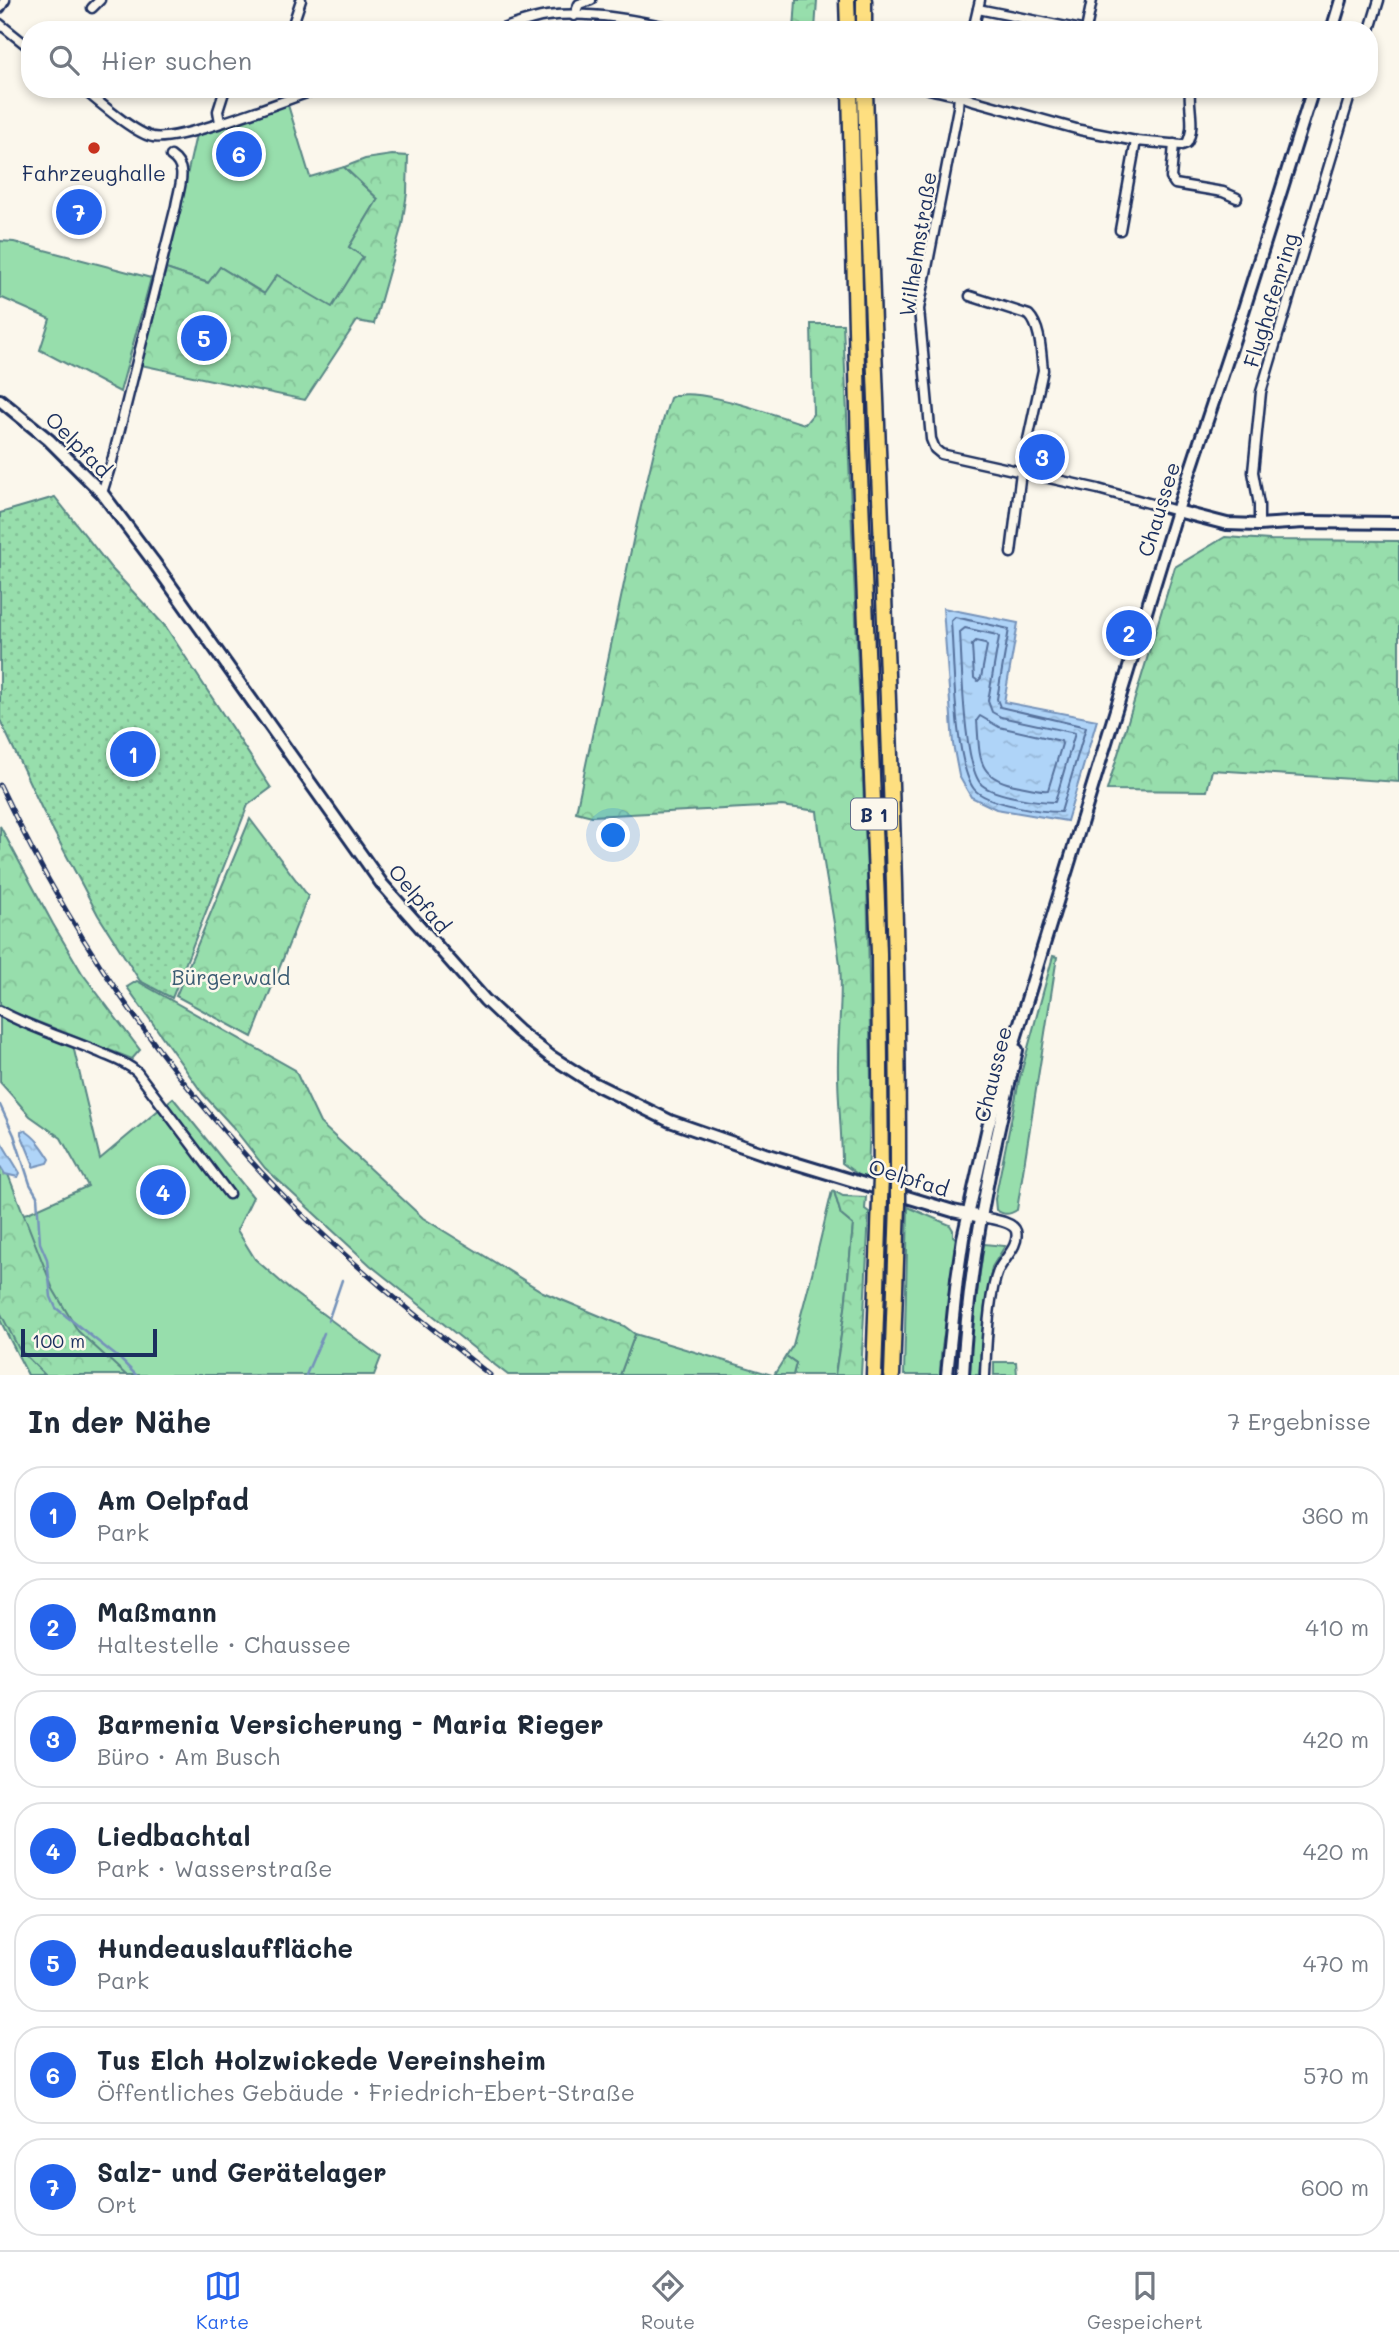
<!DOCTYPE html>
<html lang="de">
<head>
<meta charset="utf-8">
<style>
	:root { --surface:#fff; --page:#f2f2f3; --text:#1f2937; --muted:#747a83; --line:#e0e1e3; --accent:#2563eb }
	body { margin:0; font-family:Mali,sans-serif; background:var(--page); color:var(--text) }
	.scale { position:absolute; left:21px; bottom:18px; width:136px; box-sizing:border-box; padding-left:7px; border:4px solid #1b2f5e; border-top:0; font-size:19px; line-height:24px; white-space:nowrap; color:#1b2f5e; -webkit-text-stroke:5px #fbf7ec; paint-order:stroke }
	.you { position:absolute; left:614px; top:836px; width:24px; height:24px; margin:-18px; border:5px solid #fff; border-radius:50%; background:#1a73e8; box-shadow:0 0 0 10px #1a73e833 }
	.badge { display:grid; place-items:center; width:46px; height:46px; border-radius:50%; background:var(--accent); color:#fff; font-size:23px; font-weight:700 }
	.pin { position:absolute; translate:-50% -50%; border:4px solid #fff; box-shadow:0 2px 7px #0006 }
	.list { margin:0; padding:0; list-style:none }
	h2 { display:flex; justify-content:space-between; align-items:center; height:91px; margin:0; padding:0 28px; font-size:30px }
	h2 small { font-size:23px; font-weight:400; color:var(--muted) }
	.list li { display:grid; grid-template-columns:46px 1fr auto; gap:21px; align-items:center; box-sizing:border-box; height:98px; margin:0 14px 14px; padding:0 14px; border:2px solid var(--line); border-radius:28px }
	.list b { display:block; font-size:26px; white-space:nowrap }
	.list p { margin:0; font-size:23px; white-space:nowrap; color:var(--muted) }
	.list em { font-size:23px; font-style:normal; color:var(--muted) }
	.icon { flex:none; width:38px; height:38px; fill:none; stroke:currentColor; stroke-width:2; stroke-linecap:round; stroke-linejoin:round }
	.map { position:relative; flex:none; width:1399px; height:1375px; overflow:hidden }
	.search { position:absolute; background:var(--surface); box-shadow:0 4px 10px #0003; left:21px; right:21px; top:21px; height:77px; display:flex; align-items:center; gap:18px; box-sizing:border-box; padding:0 24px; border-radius:28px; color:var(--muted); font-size:26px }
	.sheet { height:875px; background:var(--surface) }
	nav { display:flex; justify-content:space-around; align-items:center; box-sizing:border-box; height:98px; border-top:2px solid var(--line); background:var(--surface); font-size:19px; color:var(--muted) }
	nav a { display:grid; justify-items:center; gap:4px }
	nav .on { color:var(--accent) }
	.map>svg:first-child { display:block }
	.green { fill:#97deac; stroke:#598685; stroke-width:2 }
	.forest { fill:url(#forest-crowns); stroke:#598685; stroke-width:2 }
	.garden { fill:url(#garden-dots); stroke:#598685; stroke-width:2 }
	.water { fill:url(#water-ripples); stroke:#7492ba; stroke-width:2 }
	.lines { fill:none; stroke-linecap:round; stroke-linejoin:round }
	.shore { stroke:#56719c; stroke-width:2 }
	.stream { stroke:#7492ba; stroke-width:2.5 }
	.street-casing { stroke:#1b2f5e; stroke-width:13 }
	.secondary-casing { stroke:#1b2f5e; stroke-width:16 }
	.highway-casing { stroke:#1b2f5e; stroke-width:19 }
	.street { stroke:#fbf7ec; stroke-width:8 }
	.secondary { stroke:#fbf7ec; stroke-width:10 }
	.highway { stroke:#fedf80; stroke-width:14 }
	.rail-casing { stroke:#1b2f5e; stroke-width:5 }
	.rail { stroke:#fbf7ec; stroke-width:2.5; stroke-dasharray:8; stroke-linecap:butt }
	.highway-bridge-casing { stroke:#1b2f5e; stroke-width:19; stroke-linecap:butt }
	.highway-bridge { stroke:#fedf80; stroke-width:14 }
	.poi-dot { fill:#c8321e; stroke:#fbf7ec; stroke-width:2.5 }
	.labels { text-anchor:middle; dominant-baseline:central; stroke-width:5; stroke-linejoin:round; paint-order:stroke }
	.shield { fill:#fbf7ec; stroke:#5e6b89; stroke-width:2 }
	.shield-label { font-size:19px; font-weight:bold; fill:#1b2f5e }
	.poi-label { font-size:21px; fill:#1b2f5e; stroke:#fbf7ec }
	.street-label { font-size:21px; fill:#1b2f5e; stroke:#fbf7ec }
	.park-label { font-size:21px; fill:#3a5b72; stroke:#fbf7ec }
</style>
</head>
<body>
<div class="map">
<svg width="1399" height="1375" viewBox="0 0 1399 1375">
	<defs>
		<pattern id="forest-crowns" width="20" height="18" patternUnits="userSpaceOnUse" patternTransform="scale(1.75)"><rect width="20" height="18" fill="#97deac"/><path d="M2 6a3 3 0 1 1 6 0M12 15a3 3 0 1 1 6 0" fill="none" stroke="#82bf96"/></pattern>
		<pattern id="garden-dots" width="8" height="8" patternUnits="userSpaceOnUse" patternTransform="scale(1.75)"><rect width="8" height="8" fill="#97deac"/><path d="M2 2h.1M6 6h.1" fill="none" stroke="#82bf96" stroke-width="1.8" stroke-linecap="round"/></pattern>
		<pattern id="water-ripples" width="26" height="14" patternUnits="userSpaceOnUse" patternTransform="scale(1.75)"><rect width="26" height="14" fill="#afd4f8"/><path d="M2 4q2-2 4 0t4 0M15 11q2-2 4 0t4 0" fill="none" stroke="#96b6d7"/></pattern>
	</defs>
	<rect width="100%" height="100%" fill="#fbf7ec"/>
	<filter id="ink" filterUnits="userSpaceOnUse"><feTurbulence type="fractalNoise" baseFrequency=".0143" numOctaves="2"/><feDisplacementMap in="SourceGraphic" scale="14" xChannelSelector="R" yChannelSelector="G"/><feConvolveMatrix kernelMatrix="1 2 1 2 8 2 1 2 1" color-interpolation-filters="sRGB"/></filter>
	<g filter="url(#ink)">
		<g class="green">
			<path d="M288,105l22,72 34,-10 34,32 -29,48 15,10 -32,51 -55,-33 -12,19 -45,-27 -11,16 -43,-14 30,-134z"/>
			<path d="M0,241l14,1 137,36 -31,114 -80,-42 10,-31 -50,-22z"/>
			<path d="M1053,956l4,1 -40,253c-8,5 -13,5 -21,0l-1,-11 24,-118z"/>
			<path d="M0,999l69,30 31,130 73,-61 80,99 -16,33 18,29 34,30 92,68 -7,18h-346l-28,-55v-113l6,10 22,-4 60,-27 -27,-48 -31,-22 -30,-34z"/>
			<path d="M832,1191h2l7,24 12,10 -8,84 -10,66h-42l3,-12 -10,-7 7,-11 21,-79z"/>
			<path d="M908,1207l42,18 3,5v6l6,5 -18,113 -1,21h-36z"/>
			<path d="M984,1244l21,2 -13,21 -7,38 -6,70h-9l2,-46z"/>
			<path d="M635,1334l137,41h-152z"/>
			<path d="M994,1362h22l1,13h-23z"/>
		</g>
		<g class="forest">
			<path d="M796,0h21l-2,30h-21z"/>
			<path d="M392,155l16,1 -1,37 -5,32 -28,99 -17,-3 -52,79 -164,-35 25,-96 42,14 12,-16 44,27 13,-19 55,32 31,-50 -14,-10 29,-48 -34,-32 21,-8z"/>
			<path d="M811,324h32l24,548 4,212 -3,95 -5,-1 -21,-15c0,-34 -5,-68 -4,-102 0,-32 5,-64 2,-96 -6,-52 -18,-102 -23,-154l-35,-5 -190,10 -16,-4 58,-276 21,-89 15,-49c20,-15 109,19 135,26l8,-10z"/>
			<path d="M1225,537l45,3 129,1v241l-187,-12 -5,21 -100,-1 68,-223z"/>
			<path d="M250,819l58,77 -56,141 -76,-41z"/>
			<path d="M0,826l53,98 29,49 58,77 -8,9 -117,-46 -15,-9z"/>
			<path d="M137,981l158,89 25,53 103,95 120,74 81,34 11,8 -15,41h-112l-13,-10 -125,-100 -105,-97 -33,-42 -29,-32 -76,-107z"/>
			<path d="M0,1154l53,135 25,42 48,44h-81l-26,-26 -19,-37z"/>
			<path d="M834,1191l9,5 23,1 -1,12 4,3 -8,163h-26l10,-66 8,-84 -12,-10z"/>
			<path d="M786,1356l10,7 -3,12h-19z"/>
		</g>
		<path class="garden" d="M55,497l56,71 55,59 105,161 -23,17 -76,193 -32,-17 -42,-66 -56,-106 -42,-89v-207z"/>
		<g class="water">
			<path d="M943,608l75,15 -14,79 93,18 -30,101 -71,-12 -25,-12 -12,-21 -6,-32z"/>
			<path d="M24,1130c12,7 19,18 26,29l-2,4 -15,4v-4l-12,-29v-3z"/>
			<path d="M0,1140l20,33 -2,4 -13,-3 -5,-8z"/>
		</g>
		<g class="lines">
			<g class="shore">
				<path d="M955,617l54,12 -12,70 3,8 86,20 -25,85c-19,0 -75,-8 -87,-23 -20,-26 -20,-131 -23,-168z"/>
				<path d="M965,628l32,7 2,2 -11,64 4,11 9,5 74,16 -20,69c-17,0 -60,-6 -73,-17 -19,-17 -20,-124 -22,-153z"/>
				<path d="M976,641l9,2 2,3 -6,32 -3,3 -4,-3 -2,-33z"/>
				<path d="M980,716l19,11 62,14 1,3 -14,46c-9,1 -19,-2 -28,-4 -44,-7 -40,-27 -43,-66z"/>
			</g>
			<g class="stream">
				<path d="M0,1105l14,30 16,49 7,12 3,47 7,16 4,38 5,11 64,51 16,16"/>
				<path d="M328,1321l14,-41"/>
				<path d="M306,1375l18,-42"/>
			</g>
			<g class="street-casing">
				<g id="street">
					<path d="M0,8l5,-8"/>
					<path d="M92,8l8,-8"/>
					<path d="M978,9l104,21"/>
					<path d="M574,16l5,-12 12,-4"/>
					<path d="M0,24l30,24"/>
					<path d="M291,30l10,-30"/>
					<path d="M499,30c16,-5 32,-12 48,-14 44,-5 91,4 133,14"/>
					<path d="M973,30l7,-30"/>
					<path d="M1086,30l6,-30"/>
					<path d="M1369,33l10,-33"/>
					<path d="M83,89c16,13 51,44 70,48 27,5 133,-37 164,-48"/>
					<path d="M929,89c15,4 29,5 43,11l108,30 56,11 -16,89"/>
					<path d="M962,89l-3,5 -1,14 -39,201 12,130 4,10 6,5 157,35 79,22"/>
					<path d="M220,122l-2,-11 7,-22"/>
					<path d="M1136,141l46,4 5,-2c9,-17 1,-35 3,-54"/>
					<path d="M1174,144l-3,34 4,6 48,8 14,6"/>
					<path d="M970,296l59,19c12,12 12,39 14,55l-22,102 -10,81"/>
					<path d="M102,493l10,-32 64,-255c3,-19 13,-38 -5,-50"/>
					<path d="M1259,525v-20l-6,-33 8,-80 91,-303"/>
					<path d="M0,1011c33,18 69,28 103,43 12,5 24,9 34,18l92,122"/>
					<path d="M982,1217c8,2 31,4 34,14 4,15 -13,28 -18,40 -9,22 -12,78 -13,104"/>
				</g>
			</g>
			<g class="secondary-casing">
				<g id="secondary">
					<path d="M1332,30l9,-30"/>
					<path d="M0,400l49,40 53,53 51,68 229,323 103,116 33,31 32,25 41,26 79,39 95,33 188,57 29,6"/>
					<path d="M1177,511l50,13 32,1 45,-3 95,1"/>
					<path d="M947,1375l10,-96 6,-41 25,-111 189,-616 66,-199 70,-223"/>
					<path d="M963,1375c5,-110 28,-218 54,-325"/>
				</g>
			</g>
			<g class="highway-casing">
				<g id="highway">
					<path d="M847,0l1,30"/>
					<path d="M864,0v30"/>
					<path d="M850,89l9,360 20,504 2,226"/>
					<path d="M865,89c10,365 34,730 33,1096"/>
					<path d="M874,1375l6,-176"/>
					<path d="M892,1375l6,-171"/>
				</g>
			</g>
			<use href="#street" class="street"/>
			<use href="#secondary" class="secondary"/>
			<use href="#highway" class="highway"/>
			<g class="rail-casing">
				<path id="rail" d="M0,785c70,149 164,286 278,405 65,68 139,127 212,185"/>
			</g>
			<use href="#rail" class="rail"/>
			<g class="highway-bridge-casing">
				<g id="highway-bridge">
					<path d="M880,1199l1,-20"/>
					<path d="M898,1204v-19"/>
				</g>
			</g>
			<use href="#highway-bridge" class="highway-bridge"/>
		</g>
	</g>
	<circle class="poi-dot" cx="94" cy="148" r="7"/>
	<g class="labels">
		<rect class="shield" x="851" y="798.5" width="46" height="31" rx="5"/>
		<g class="shield-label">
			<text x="874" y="814">B 1</text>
		</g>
		<g class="poi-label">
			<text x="94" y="172">Fahrzeughalle</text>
		</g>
		<g class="street-label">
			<text transform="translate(917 244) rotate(-81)">Wilhelmstraße</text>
			<text transform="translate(1270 300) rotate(-73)">Flughafenring</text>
			<text transform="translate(79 444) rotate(45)">Oelpfad</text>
			<text transform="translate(1158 509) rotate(-73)">Chaussee</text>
			<text transform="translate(420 898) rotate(50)">Oelpfad</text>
			<text transform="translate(992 1074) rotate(-76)">Chaussee</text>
			<text transform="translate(909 1177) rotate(17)">Oelpfad</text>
		</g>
		<g class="park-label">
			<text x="231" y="976">Bürgerwald</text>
		</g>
	</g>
</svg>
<div class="scale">100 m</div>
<div class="you"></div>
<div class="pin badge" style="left:133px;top:754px">1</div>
<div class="pin badge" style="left:1129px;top:633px">2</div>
<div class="pin badge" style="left:1042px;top:457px">3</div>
<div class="pin badge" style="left:163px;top:1192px">4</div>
<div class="pin badge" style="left:204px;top:338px">5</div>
<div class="pin badge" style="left:239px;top:154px">6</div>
<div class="pin badge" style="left:79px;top:212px">7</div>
<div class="search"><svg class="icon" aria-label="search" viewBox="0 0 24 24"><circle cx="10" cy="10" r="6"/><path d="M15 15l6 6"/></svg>Hier suchen</div>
</div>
<section class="sheet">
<h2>In der Nähe<small>7 Ergebnisse</small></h2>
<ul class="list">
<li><span class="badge">1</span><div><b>Am Oelpfad</b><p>Park</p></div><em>360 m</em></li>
<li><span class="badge">2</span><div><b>Maßmann</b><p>Haltestelle · Chaussee</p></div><em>410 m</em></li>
<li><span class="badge">3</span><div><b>Barmenia Versicherung - Maria Rieger</b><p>Büro · Am Busch</p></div><em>420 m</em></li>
<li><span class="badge">4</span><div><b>Liedbachtal</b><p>Park · Wasserstraße</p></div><em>420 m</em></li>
<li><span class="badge">5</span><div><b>Hundeauslauffläche</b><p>Park</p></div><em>470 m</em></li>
<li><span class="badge">6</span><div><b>Tus Elch Holzwickede Vereinsheim</b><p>Öffentliches Gebäude · Friedrich-Ebert-Straße</p></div><em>570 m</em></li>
<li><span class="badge">7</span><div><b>Salz- und Gerätelager</b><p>Ort</p></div><em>600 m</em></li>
</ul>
</section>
<nav>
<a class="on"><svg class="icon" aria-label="map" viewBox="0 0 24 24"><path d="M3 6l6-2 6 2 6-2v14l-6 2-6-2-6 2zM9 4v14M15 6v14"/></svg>Karte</a>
<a><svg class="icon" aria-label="directions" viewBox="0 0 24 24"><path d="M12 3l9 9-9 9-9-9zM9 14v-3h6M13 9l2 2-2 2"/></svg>Route</a>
<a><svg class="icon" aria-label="saved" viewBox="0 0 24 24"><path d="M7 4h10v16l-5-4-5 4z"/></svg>Gespeichert</a>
</nav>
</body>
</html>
